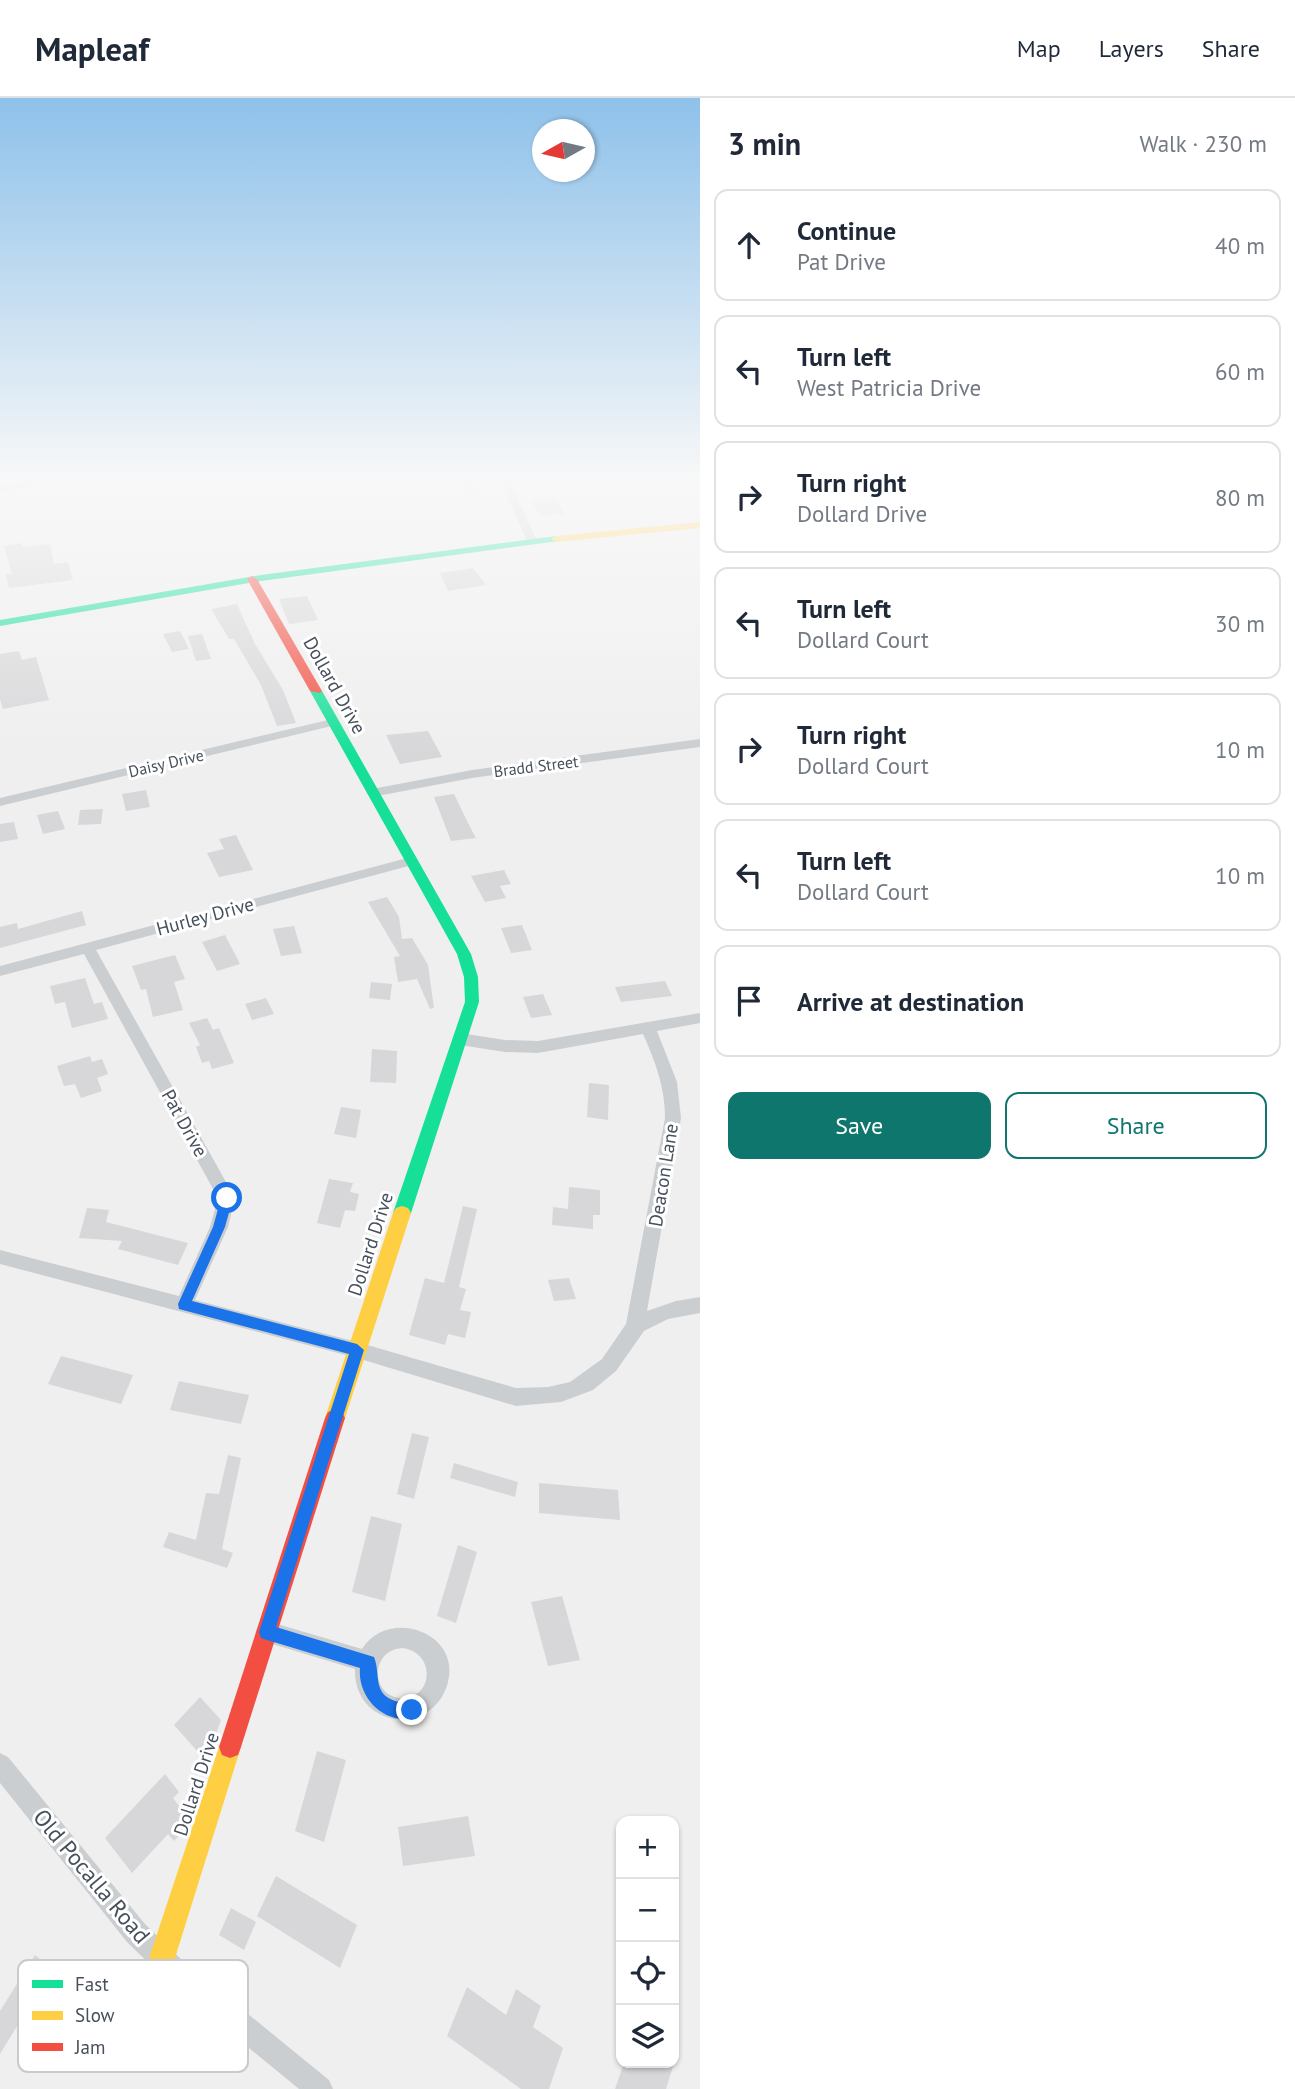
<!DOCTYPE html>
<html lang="en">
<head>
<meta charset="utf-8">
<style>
	:root { --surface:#fff; --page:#f2f2f3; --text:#1f2937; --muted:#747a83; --line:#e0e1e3; --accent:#0f766e }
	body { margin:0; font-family:"PT Sans",sans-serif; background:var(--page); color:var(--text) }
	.controls { position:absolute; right:21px; bottom:21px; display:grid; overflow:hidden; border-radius:14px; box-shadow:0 2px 5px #0004 }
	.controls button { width:63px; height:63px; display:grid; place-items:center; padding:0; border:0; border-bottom:2px solid var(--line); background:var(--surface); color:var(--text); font:35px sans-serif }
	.compass { position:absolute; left:532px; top:21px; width:63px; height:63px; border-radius:50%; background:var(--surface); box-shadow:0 2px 5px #0004; rotate:262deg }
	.stop { position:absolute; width:21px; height:21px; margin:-16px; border:5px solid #1a73e8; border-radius:50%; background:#fff }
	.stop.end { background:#1a73e8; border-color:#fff; box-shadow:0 2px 7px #0008 }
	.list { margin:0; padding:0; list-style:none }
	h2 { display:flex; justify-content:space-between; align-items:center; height:91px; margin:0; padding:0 28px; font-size:30px }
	h2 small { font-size:23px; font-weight:400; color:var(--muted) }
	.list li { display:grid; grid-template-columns:46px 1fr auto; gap:21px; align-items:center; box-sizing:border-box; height:112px; margin:0 14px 14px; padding:0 14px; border:2px solid var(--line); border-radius:14px }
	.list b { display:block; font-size:26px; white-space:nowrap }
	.list p { margin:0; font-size:23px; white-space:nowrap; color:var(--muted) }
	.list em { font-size:23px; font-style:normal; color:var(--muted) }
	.actions { display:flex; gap:14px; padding:21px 28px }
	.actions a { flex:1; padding:16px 0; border:2px solid var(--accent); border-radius:14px; text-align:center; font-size:24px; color:var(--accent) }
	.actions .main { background:var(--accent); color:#fff }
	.icon { flex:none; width:38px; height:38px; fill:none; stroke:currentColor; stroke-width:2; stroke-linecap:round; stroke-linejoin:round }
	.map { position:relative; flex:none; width:700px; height:1991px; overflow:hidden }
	header { display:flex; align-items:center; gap:42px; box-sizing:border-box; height:98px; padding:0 35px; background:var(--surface); border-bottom:2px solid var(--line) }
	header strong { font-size:33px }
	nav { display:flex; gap:38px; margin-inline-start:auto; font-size:24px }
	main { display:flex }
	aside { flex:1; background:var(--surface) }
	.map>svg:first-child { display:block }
	.building { fill:#d7d7d9 }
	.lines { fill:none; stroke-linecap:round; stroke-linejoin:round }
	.street { fill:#cbced0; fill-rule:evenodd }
	.fast { fill:#16e098; fill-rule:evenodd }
	.slow { fill:#ffcf43; fill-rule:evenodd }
	.jam { fill:#f24e42; fill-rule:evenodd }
	.route { fill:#1a73e8 }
	.labels { text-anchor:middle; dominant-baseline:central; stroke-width:6; stroke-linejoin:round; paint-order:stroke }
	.far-street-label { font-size:16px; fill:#464f5c; stroke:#fff }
	.street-label { font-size:19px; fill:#464f5c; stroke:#fff }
	.near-street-label { font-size:23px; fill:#464f5c; stroke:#fff }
	.key { fill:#fff; stroke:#c8cace; stroke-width:2 }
	.key-label { font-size:19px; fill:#464f5c }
</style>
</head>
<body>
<header>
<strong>Mapleaf</strong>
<nav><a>Map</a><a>Layers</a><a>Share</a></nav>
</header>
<main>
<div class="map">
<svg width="700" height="1991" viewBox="0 0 700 1991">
	<rect width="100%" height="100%" fill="#f0efef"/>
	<g class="building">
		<path d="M457,378h17l7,17 -17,1z"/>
		<path d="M556,400l8,16 -24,2 -10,-15z"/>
		<path d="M21,445l2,4 27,-3 4,20 14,-2 5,18 -64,8 -3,-14h6l-8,-28z"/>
		<path d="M473,470l13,17 -38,6 -8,-18z"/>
		<path d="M307,498l11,24 -29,4 -10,-25z"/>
		<path d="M237,506l18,40 28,46 13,33 -19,3 -16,-41 -27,-46h-5l-18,-30z"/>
		<path d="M180,533l9,18 -17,3 -9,-18z"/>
		<path d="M202,536l9,25 -15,2 -8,-25z"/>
		<path d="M19,553l3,9 14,-3 13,43 -46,9 -3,-10v-45z"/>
		<path d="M428,633l14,26 -42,7 -14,-29z"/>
		<path d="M146,692l4,17 -24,4 -4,-17z"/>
		<path d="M454,696l16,33 6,11 -25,3 -17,-44z"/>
		<path d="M103,711l-2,15 -23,1 2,-15z"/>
		<path d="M58,713l7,18 -22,5 -6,-19z"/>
		<path d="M14,724l4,17 -18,3v-18z"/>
		<path d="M236,737l17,35 -34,7 -12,-24 17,-4 -5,-10z"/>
		<path d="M504,772l7,14 -11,2 6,12 -21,4 -14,-26z"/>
		<path d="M387,799l12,20 3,22 10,-1 16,27 6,43 -4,1 -13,-30 -19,3 -4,-25 6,-1 -32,-54z"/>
		<path d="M82,813l4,14 -86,23v-21l17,-4 1,6z"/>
		<path d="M522,827l10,25 -21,3 -10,-25z"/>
		<path d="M294,828l8,27 -21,3 -8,-27z"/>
		<path d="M225,837l15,29 -23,7 -15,-29z"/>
		<path d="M175,857l10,24 -11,3 9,28 -30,7 -7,-28 -5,1 -9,-24z"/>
		<path d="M85,880l9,26 8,-2 6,17 -36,9 -7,-26 -10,2 -5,-18z"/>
		<path d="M665,883l7,15 -51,6 -6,-15z"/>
		<path d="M371,884l21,2 -2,16 -21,-2z"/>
		<path d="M543,896l9,21 -21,3 -8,-21z"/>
		<path d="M266,900l8,16 -22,6 -7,-16z"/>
		<path d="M207,920l6,12 6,-2 15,35 -22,6 -3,-8 -7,2 -6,-16 4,-2 -11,-22z"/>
		<path d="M372,951l25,2 -1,32 -26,-1z"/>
		<path d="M90,958l2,6 10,-3 6,15 -11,4 5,13 -21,7 -6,-14 -11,2 -7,-20z"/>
		<path d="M589,985l20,2 -1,35 -21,-3z"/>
		<path d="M341,1009l20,3 -5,28 -22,-4z"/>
		<path d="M329,1081l24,4 -3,9 9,2 -4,17 -10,-1 -5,18 -23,-5z"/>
		<path d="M569,1089l31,3v25h-7v14l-41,-4 1,-18 15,2z"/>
		<path d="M463,1108l14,3 -18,78 7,2 -6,21 11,2 -6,26 -17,-4 -3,11 -36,-10 16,-57 19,5z"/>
		<path d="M87,1110l22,2 -3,12 82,21 -10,22 -60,-16 4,-8 -43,-3z"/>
		<path d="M569,1180l7,21 -22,2 -6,-21z"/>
		<path d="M61,1258l72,19 -12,29 -73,-20z"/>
		<path d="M179,1283l70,14 -8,29 -71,-14z"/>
		<path d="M412,1335l17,4 -15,62 -17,-5z"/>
		<path d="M228,1357l13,3 -19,91 11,4 -6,15 -64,-21 6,-15 27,8 10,-47 13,1z"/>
		<path d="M454,1365l64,19 -3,15 -65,-19z"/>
		<path d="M539,1385l79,7 2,30 -81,-7z"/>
		<path d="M371,1418l31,8 -17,77 -33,-9z"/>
		<path d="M458,1447l19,7 -21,71 -19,-7z"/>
		<path d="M562,1498l18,64 -32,6 -17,-64z"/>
		<path d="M200,1599l21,23 -4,11 -19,21 -24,-27z"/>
		<path d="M317,1653l29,9 -22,82 -29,-11z"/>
		<path d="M165,1676l14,18 -6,6 15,20 -4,12 -10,11 -6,-7 -36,39 -27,-35z"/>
		<path d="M468,1718l7,40 -72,10 -5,-39z"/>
		<path d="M276,1778l81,49 -17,43 -83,-52z"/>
		<path d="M231,1810l25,14 -12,28 -25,-15z"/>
		<path d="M35,1857l17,14 -52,85v-43z"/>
		<path d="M467,1889l39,28 10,-26 25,17 -8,21 30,21 -14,41h-28l-74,-53z"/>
		<path d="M624,1965h50l-8,26h-51z"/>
	</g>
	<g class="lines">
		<g class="street">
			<path d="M89,378h34l-123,15v-6z"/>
			<path d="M498,378h9l30,65 -2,2 -8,-2z"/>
			<path d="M332,621l4,2v4l-336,81v-8z"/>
			<path d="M700,641v8l-228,31 -100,19 -6,-4 6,-4 100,-19z"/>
			<path d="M411,759l7,4 -2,3 -320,86 139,248 -7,29 -33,73 162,42 159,46 32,-1 22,-5 32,-23 24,-35 39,-206c0,-31 -10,-57 -22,-84l-105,19 -33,-1 -45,-7 -8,-6 8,-6 45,7 33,1 162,-28v10l-43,8 20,51 4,36 -34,193 29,-10 24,-4v16l-32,6 -24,12 -28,40 -23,19 -32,12 -45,4 -159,-48 -357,-94v-14l179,46 31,-69 8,-29 -134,-244 -84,22v-10z"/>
			<path d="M267,1523l95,28c26,-42 99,-17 86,33 -15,57 -95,46 -93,-13l-96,-29 -3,-8 3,-8zM402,1550c32,3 33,47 3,50 -34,2 -37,-47 -3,-50z"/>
			<path d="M0,1655l8,4 137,167 38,37 146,119 4,9h-34l-134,-110 -38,-37 -127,-159z"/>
		</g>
		<g class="fast">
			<path d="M556,438l3,1v4l-298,40 -261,45v-6l261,-45z"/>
			<path d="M316,590l6,3 149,263 7,23 1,25 -68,211 -3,5 -6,2 -6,-2 -3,-5 72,-211 -1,-25 -7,-23 -147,-263z"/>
		</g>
		<g class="slow">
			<path d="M700,424v6l-144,14 -5,-3 5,-3z"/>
			<path d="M402,1108l6,2 3,5 -66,205 -3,6 -7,3 -7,-3 -3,-6 68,-205 3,-5z"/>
			<path d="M230,1638l8,3 3,8 -66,211 -4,9 -9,4 -9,-4 -4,-9 70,-211 3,-8z"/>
		</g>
		<g class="jam">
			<path d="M252,478l5,3 65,112 -2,2 -10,-2 -63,-112z"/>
			<path d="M335,1311l7,3 3,6 -104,329 -3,8 -8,3 -8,-3 -3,-8 106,-329 3,-6z"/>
		</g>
	</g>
	<linearGradient id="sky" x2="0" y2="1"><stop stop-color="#8ec1ea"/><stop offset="0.58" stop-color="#f8f8f8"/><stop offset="1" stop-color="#f8f8f8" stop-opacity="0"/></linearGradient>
	<rect width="700" height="657" fill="url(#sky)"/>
	<path class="route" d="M227,1095l6,5 -8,29 -33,74 165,43 7,6 -88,277 98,30c7,17 -2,36 21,44 8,3 15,0 23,3l2,6 -2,6c-31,12 -61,-17 -58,-48l-93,-28 -6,-2 -2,-6 90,-278 -170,-45 -1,-5 35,-77 8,-29z"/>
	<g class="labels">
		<g class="far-street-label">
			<text transform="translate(166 665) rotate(-13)">Daisy Drive</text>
			<text transform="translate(536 668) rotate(-7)">Bradd Street</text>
		</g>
		<g class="street-label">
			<text transform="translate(335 587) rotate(61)">Dollard Drive</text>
			<text transform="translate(205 818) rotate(-15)">Hurley Drive</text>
			<text transform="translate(185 1025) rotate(61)">Pat Drive</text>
			<text transform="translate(663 1077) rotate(-81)">Deacon Lane</text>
			<text transform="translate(370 1146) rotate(-72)">Dollard Drive</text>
			<text transform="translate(196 1686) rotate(-72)">Dollard Drive</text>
		</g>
		<g class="near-street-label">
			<text transform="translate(92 1778) rotate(50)">Old Pocalla Road</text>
		</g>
	</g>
	<rect x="18" y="1862" width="230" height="112" rx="10" class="key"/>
	<rect x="32" y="1882" width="31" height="8" fill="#16e098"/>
	<rect x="32" y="1913" width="31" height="9" fill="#ffcf43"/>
	<rect x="32" y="1945" width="31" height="8" fill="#f24e42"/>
	<g class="key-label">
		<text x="75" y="1893">Fast</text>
		<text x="75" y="1924">Slow</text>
		<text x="75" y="1956">Jam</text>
	</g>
</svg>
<div class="controls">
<button>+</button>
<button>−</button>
<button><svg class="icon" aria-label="locate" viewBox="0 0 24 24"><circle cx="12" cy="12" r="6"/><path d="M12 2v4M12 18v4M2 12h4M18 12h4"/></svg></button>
<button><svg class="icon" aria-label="layers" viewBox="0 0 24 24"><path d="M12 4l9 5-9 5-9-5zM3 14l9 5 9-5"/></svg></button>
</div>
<svg class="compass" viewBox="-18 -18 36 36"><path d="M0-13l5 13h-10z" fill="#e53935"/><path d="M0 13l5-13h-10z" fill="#747a83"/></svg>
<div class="stop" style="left:227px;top:1100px"></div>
<div class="stop end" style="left:412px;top:1612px"></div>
</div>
<aside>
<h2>3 min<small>Walk · 230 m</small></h2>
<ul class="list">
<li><svg class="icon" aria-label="ahead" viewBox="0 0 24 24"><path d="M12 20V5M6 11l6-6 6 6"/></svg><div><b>Continue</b><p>Pat Drive</p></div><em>40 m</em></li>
<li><svg class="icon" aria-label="left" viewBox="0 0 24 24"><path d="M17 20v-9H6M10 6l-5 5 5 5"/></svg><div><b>Turn left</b><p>West Patricia Drive</p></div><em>60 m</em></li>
<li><svg class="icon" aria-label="right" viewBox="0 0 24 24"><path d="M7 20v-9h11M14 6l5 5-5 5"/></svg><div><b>Turn right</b><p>Dollard Drive</p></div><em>80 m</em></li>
<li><svg class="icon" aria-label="left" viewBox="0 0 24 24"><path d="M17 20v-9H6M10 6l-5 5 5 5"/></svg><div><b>Turn left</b><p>Dollard Court</p></div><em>30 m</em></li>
<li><svg class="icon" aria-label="right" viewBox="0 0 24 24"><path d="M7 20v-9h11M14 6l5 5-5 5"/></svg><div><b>Turn right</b><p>Dollard Court</p></div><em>10 m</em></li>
<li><svg class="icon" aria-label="left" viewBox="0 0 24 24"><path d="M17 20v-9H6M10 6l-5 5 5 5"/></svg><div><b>Turn left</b><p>Dollard Court</p></div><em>10 m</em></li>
<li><svg class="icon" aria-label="arrive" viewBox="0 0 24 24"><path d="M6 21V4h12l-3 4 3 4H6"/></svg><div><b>Arrive at destination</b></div></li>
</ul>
<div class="actions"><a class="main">Save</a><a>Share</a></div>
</aside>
</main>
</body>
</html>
